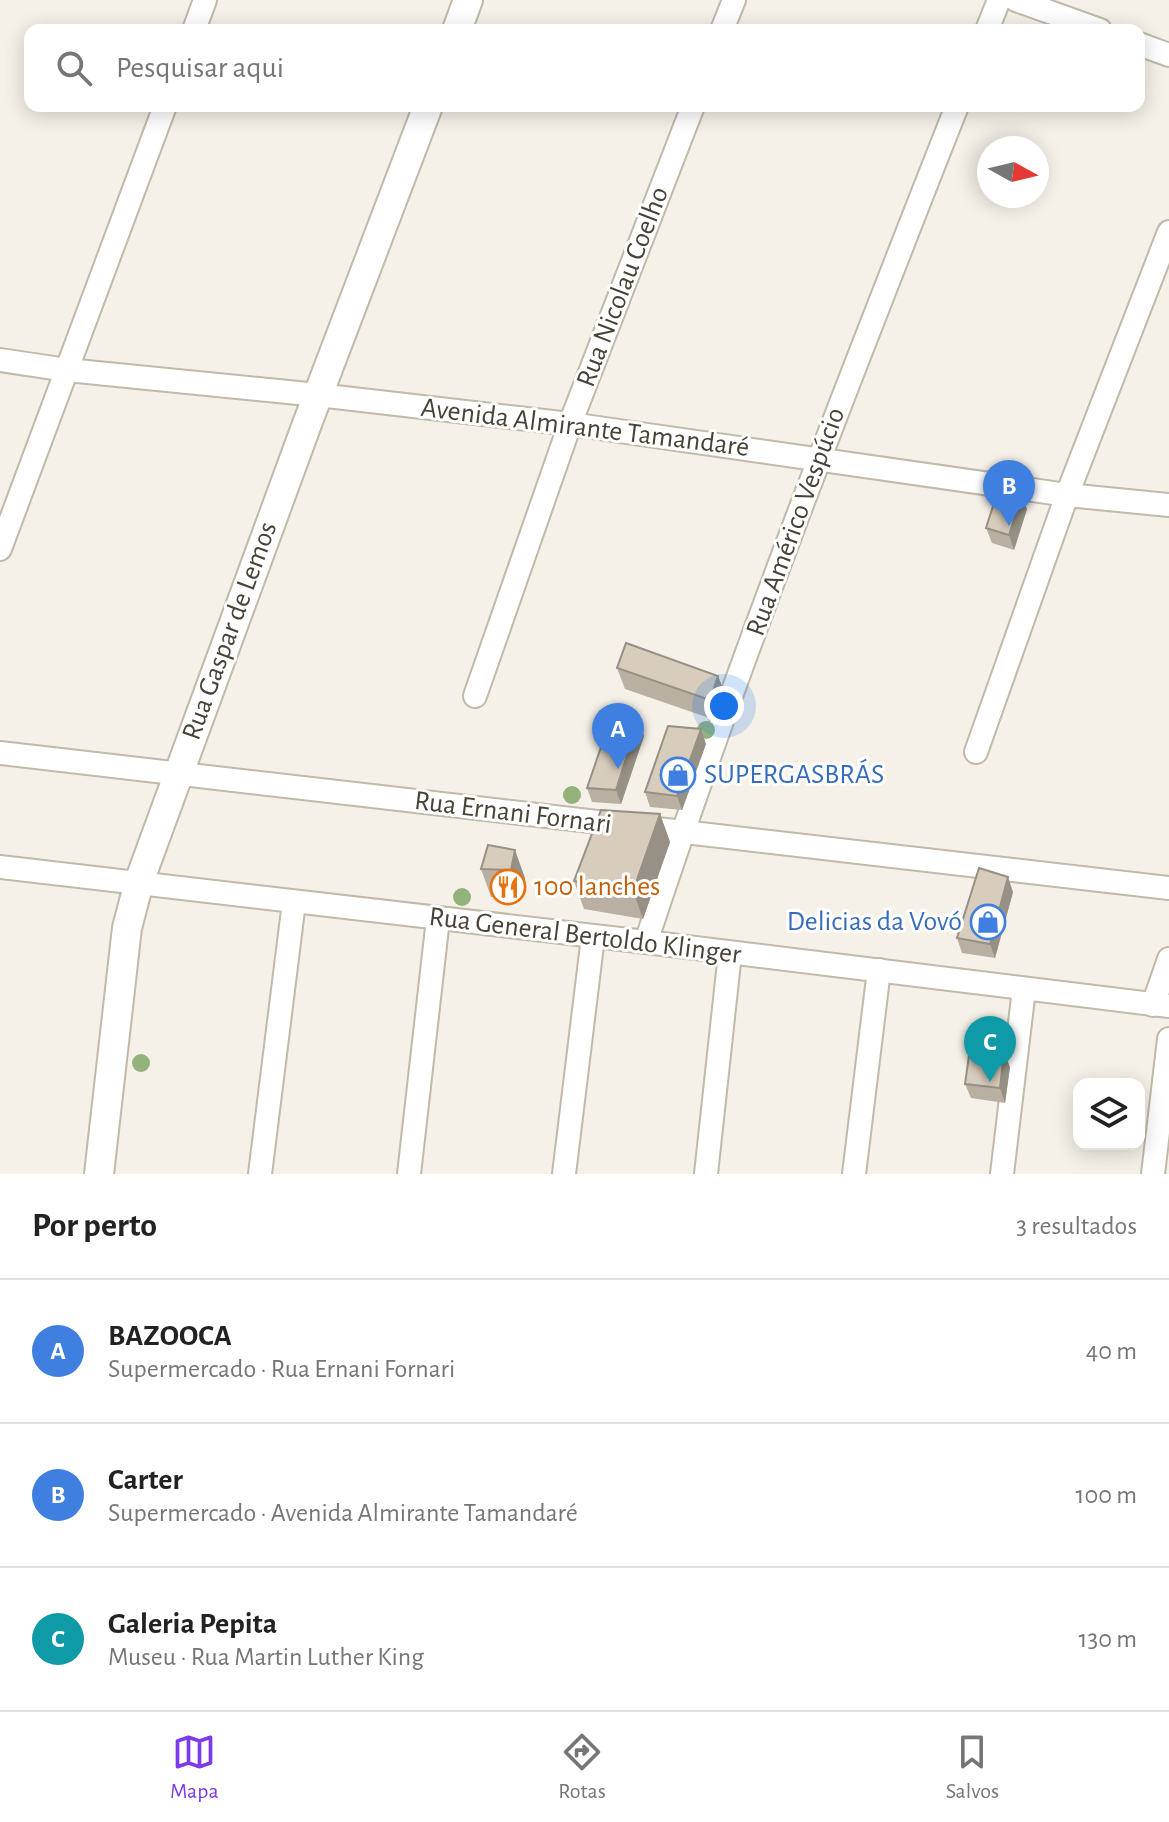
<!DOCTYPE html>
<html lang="pt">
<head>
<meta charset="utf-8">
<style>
	:root { --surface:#fff; --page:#f6f6f6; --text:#222; --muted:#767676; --line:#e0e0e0; --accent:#7c3aed }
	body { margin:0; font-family:"Alegreya Sans",sans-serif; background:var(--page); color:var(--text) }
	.controls { position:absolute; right:24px; bottom:24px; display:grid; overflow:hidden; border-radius:16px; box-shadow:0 4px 20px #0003 }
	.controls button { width:72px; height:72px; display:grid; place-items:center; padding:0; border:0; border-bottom:2px solid var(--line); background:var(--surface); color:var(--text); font:40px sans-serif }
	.compass { position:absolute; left:977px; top:136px; width:72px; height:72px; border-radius:50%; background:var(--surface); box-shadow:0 4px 20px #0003; rotate:98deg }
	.you { position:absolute; left:724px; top:706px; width:28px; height:28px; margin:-20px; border:6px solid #fff; border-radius:50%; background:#1a73e8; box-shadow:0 0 0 12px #1a73e833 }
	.badge { display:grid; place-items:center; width:52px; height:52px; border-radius:50%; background:var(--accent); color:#fff; font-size:26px; font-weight:700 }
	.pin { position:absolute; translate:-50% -66px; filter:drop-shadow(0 2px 4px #0008) }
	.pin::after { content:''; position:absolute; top:42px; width:28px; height:24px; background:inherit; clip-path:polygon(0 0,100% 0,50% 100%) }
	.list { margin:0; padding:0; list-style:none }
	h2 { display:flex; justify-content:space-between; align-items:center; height:104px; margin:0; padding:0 32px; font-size:34px }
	h2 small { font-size:26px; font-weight:400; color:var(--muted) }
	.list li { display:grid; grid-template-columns:52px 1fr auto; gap:24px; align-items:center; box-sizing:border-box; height:144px; padding:0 32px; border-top:2px solid var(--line) }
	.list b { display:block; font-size:30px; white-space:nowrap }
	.list p { margin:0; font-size:26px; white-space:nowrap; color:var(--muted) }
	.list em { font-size:26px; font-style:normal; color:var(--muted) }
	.icon { flex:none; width:44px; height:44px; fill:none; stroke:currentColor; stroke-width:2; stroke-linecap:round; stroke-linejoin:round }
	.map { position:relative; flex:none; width:1169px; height:1174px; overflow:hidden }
	.search { position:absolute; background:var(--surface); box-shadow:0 4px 20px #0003; left:24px; right:24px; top:24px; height:88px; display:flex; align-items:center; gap:20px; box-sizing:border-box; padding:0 28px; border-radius:16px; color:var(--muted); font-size:30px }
	.sheet { height:536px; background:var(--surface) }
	nav { display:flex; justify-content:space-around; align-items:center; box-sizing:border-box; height:112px; border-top:2px solid var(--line); background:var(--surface); font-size:22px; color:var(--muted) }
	nav a { display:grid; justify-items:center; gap:4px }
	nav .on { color:var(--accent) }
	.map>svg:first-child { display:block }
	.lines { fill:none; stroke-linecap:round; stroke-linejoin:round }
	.minor-casing { stroke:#c1b9a9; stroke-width:26 }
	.tertiary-casing { stroke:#c1b9a9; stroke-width:32 }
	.minor { stroke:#fff; stroke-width:22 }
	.tertiary { stroke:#fff; stroke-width:28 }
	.tree { fill:#94b37c }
	.wall { fill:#bab0a2 }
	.shaded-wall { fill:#979084 }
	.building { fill:#d8cdbc; stroke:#979084; stroke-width:2 }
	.labels { text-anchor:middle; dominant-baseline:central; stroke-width:6; stroke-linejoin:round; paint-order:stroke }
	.street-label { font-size:28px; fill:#494236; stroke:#fff }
	.shop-label { font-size:28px; fill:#366cbe; stroke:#fff; text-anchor:start }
	.food-label { font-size:28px; fill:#c56008; stroke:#fff; text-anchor:start }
</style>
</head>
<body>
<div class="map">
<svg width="1169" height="1174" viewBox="0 0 1169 1174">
	<rect width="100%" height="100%" fill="#f5f1e8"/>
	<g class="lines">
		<g class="minor-casing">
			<g id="minor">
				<path d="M1016,0l84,30"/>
				<path d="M194,30l11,-30"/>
				<path d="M722,30l12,-30"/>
				<path d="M987,30l12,-30"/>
				<path d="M1139,44l30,11"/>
				<path d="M0,360l67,10 251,25 252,29 497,71 102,10"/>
				<path d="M0,549l165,-443"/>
				<path d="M475,696l95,-272 123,-318"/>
				<path d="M976,752l91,-257 102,-263"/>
				<path d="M0,753l1169,135"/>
				<path d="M0,867l646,75 523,64"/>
				<path d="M646,942c93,-283 202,-559 311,-836"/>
				<path d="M1153,1005l16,-46"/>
				<path d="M260,1174l34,-272"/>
				<path d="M409,1174l29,-255"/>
				<path d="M564,1174l29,-237"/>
				<path d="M706,1174l24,-221"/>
				<path d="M854,1174l25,-204"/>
				<path d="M1002,1174l22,-185"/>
				<path d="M1153,1174l16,-135"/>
			</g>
		</g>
		<g class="tertiary-casing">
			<g id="tertiary">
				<path d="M457,30l11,-30"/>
				<path d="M99,1174l28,-246 12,-46 168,-458 121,-318"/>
			</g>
		</g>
		<use href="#minor" class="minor"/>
		<use href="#tertiary" class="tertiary"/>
	</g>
	<g class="tree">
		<circle cx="706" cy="730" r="9"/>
		<circle cx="572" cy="795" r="9"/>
		<circle cx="462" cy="897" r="9"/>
		<circle cx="141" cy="1063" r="9"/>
	</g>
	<g class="wall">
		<path d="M1027,509l-13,41 -22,-7 -6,-15z"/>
		<path d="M617,668l101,8 8,21 -8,24 -93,-32z"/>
		<path d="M638,721l6,15 -23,68 -29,-2 -5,-14z"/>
		<path d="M706,744l-24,66 -32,-3 -5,-15z"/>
		<path d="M660,814l10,28 -27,77 -59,-10 -10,-28z"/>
		<path d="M488,845l37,33 -4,19h-30l-10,-28z"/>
		<path d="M1013,892l-18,66 -33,-5 -5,-15z"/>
		<path d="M1010,1067l-5,36 -34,-5 -6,-14z"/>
	</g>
	<g class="shaded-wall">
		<path d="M1022,494l5,15 -13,41 -5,-15z"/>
		<path d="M718,676l8,21 -8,24 -8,-21z"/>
		<path d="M638,721l6,15 -23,68 -5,-14z"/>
		<path d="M701,729l5,15 -24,66 -5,-14z"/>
		<path d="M660,814l10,28 -27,77 -10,-28z"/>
		<path d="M515,850l10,28 -4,19 -10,-27z"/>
		<path d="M1008,877l5,15 -18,66 -5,-14z"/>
		<path d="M1004,1052l6,15 -5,36 -5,-15z"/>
	</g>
	<g class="building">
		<path d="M999,487l23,7 -13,41 -23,-7z"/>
		<path d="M626,643l92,33 -8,24 -93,-32z"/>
		<path d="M611,718l27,3 -22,69 -29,-2z"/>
		<path d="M668,726l33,3 -24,67 -32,-4z"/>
		<path d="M601,810l59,4 -27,77 -59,-10z"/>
		<path d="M488,845l27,5 -4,20 -30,-1z"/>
		<path d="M979,868l29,9 -18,67 -33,-6z"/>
		<path d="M970,1048l34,4 -4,36 -35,-4z"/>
	</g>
	<defs>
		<g id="shop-ring" transform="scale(1.8)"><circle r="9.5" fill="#fff" stroke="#3f7fe0" stroke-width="1.5"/><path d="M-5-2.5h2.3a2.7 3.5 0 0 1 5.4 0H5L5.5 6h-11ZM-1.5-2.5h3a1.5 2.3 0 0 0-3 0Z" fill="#3f7fe0"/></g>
		<g id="restaurant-ring" transform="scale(1.8)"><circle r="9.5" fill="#fff" stroke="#e8710a" stroke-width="1.5"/><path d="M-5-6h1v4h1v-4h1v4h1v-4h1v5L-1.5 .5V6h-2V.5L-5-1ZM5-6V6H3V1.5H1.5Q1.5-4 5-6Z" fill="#e8710a"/></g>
	</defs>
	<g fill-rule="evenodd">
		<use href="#shop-ring" x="678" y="775"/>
		<use href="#restaurant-ring" x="508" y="887"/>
		<use href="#shop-ring" x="988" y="922"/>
	</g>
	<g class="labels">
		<g class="street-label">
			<text transform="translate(623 287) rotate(-69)">Rua Nicolau Coelho</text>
			<text transform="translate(585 428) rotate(7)">Avenida Almirante Tamandaré</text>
			<text transform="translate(796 522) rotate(-70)">Rua Américo Vespúcio</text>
			<text transform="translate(230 631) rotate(-70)">Rua Gaspar de Lemos</text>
			<text transform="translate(513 813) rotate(7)">Rua Ernani Fornari</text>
			<text transform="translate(585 936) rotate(7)">Rua General Bertoldo Klinger</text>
		</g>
		<g class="shop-label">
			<text x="704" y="775">SUPERGASBRÁS</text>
			<text x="962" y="922" text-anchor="end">Delicias da Vovó</text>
		</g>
		<g class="food-label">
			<text x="534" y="887">100 lanches</text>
		</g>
	</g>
</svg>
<div class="controls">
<button><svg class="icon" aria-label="layers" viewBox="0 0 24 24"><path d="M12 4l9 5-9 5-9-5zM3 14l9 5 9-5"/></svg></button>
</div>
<svg class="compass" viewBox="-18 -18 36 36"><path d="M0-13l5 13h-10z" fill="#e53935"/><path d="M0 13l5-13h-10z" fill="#767676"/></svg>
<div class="you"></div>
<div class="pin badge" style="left:618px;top:769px;background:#3f7fe0">A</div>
<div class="pin badge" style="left:1009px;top:526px;background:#3f7fe0">B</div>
<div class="pin badge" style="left:990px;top:1082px;background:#0f9aa8">C</div>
<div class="search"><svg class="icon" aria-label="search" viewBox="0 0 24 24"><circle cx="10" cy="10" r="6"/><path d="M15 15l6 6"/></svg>Pesquisar aqui</div>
</div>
<section class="sheet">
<h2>Por perto<small>3 resultados</small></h2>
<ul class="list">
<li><span class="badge" style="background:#3f7fe0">A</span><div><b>BAZOOCA</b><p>Supermercado · Rua Ernani Fornari</p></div><em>40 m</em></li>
<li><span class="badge" style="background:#3f7fe0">B</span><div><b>Carter</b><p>Supermercado · Avenida Almirante Tamandaré</p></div><em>100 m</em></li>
<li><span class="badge" style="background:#0f9aa8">C</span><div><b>Galeria Pepita</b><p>Museu · Rua Martin Luther King</p></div><em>130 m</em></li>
</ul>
</section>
<nav>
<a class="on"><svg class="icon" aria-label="map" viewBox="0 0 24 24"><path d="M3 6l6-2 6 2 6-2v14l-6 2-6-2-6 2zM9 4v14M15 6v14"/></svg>Mapa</a>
<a><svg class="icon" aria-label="directions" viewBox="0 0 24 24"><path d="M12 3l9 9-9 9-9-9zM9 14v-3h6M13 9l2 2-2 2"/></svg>Rotas</a>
<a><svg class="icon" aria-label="saved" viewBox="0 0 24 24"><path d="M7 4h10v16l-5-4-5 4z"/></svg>Salvos</a>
</nav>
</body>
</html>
